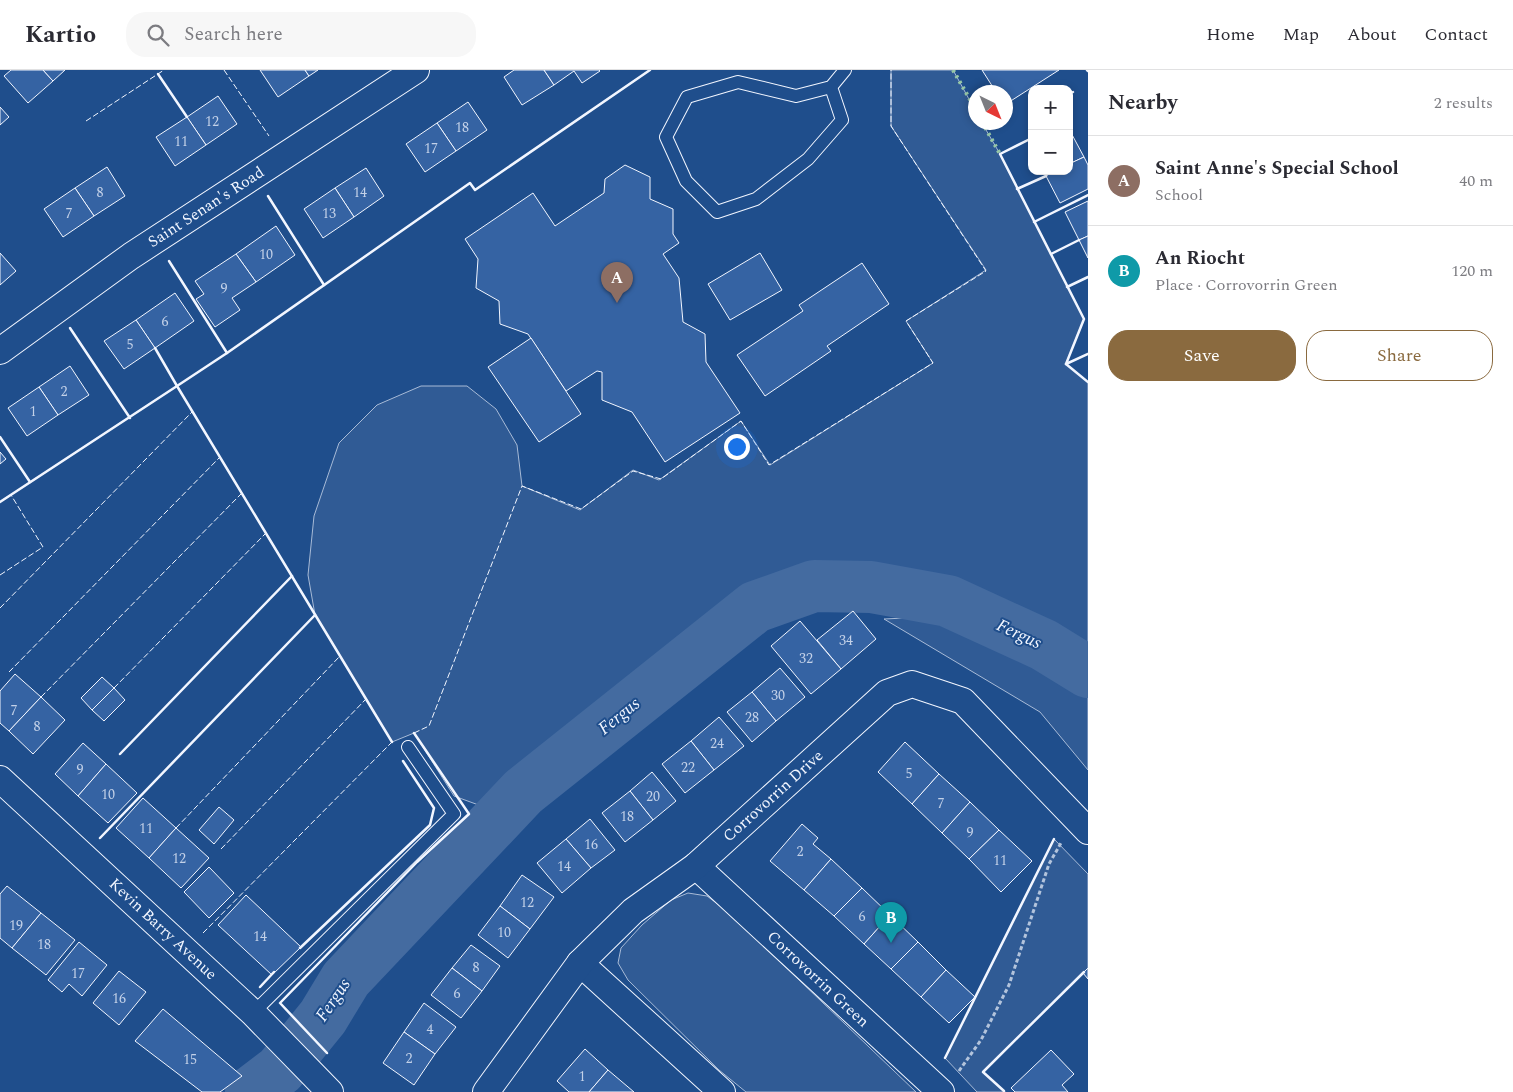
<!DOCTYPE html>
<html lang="en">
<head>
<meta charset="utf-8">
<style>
	:root { --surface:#fff; --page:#f7f7f7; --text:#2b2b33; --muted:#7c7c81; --line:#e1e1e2; --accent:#8a6a3f }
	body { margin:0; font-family:Spectral,serif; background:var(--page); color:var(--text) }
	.controls { position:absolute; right:15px; top:15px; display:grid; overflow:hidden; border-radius:10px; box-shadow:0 2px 8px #0003 }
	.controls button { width:45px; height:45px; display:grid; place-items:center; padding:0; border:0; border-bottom:1px solid var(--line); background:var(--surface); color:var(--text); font:25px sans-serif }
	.compass { position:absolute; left:968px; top:15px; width:45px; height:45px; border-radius:50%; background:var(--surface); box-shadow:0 2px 8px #0003; rotate:137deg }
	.you { position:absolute; left:736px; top:376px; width:18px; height:18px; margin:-12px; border:4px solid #fff; border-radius:50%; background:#1a73e8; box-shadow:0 0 0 8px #1a73e833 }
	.badge { display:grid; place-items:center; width:32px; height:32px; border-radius:50%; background:var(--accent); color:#fff; font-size:16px; font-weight:700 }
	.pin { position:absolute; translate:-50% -41px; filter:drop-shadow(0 1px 2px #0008) }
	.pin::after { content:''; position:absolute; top:26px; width:18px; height:15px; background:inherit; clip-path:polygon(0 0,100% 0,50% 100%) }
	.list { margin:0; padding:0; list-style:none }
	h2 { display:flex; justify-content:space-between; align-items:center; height:65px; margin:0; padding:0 20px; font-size:21px }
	h2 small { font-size:16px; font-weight:400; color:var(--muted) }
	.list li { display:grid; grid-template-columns:32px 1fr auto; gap:15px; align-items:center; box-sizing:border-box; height:90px; padding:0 20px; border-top:1px solid var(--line) }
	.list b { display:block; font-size:19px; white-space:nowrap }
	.list p { margin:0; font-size:16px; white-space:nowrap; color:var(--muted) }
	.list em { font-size:16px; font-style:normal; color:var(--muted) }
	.actions { display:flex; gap:10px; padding:15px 20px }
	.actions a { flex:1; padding:11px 0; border:1px solid var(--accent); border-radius:20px; text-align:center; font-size:18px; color:var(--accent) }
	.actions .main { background:var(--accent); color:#fff }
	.icon { flex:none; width:28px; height:28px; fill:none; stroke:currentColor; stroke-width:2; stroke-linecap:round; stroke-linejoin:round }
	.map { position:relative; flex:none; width:1088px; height:1022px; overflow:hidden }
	header { display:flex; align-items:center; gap:30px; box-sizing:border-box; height:70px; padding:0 25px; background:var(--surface); border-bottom:1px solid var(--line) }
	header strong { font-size:24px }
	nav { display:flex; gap:28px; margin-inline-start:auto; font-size:18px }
	.search { width:350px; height:45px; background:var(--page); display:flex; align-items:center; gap:12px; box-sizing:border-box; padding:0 18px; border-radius:20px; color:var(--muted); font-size:19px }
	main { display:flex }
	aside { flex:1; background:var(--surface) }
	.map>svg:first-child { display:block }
	.built { fill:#305b95; stroke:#a8bbd7 }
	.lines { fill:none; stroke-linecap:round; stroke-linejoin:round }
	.river { stroke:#446ba0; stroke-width:52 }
	.building { fill:#3563a3; stroke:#f2f6ff }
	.service-casing { stroke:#f2f6ff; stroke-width:14 }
	.minor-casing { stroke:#f2f6ff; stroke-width:28 }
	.path { stroke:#b3c4dc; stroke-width:3; stroke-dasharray:4 2.5; stroke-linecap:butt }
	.service { stroke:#1f4e8c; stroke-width:12 }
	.minor { stroke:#1f4e8c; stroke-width:26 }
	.hedge { stroke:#97c8a6; stroke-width:4; stroke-dasharray:2.5 4; stroke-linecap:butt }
	.fence { stroke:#f2f6ff; stroke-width:1; stroke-dasharray:6 2.5; stroke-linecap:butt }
	.wall { stroke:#f2f6ff; stroke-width:2.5 }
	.labels { text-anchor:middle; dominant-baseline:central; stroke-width:4; stroke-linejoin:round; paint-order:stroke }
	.number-label { font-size:14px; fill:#c3d1e8 }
	.street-label { font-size:16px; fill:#f2f6ff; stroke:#1f4e8c }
	.water-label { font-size:18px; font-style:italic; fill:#f2f6ff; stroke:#1f4e8c }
</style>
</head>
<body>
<header>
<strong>Kartio</strong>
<div class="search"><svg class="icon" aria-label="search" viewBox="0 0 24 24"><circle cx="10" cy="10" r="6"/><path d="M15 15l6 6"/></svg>Search here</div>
<nav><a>Home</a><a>Map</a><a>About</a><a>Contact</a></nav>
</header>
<main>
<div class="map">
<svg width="1088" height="1022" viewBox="0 0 1088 1022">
	<rect width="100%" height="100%" fill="#1f4e8c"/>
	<g class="built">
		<path d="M891,0h62l22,40 1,12 6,1 18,31 84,165 -18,45 22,18v388l-48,-58 -156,-93 63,-3 -164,-9 -269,211 -60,-22 -40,-63 -22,9 -77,-127 -7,-40 6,-59 25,-73 38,-38 44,-19h46l29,23 21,36 5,41 58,24 53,-40 26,10 82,-59 29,44 163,-102 -27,-42 80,-51 -95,-144z"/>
		<path d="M1054,769l34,35v94l-105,104 22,20h-28l-32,-34z"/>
		<path d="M688,823l19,3 20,15 189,181h-170l-27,-22 -91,-90 -10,-17 3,-15 21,-23 29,-25z"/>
	</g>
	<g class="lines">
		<path class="river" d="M251,1022l29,-22 43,-53 23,-38 177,-187 232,-185 59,-21 57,1 77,14 96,44 44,27"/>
	</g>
	<g class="building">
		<path d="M11,0h32l10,11 -25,22 -24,-27z"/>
		<path d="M43,0h22l-12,11z"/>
		<path d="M260,0h45l4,6 -31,21z"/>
		<path d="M305,0h13l-9,6z"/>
		<path d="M514,0h30l10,15 -32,20 -18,-28z"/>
		<path d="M544,0h55l1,1 -18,12 -8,-12 -20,14z"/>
		<path d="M982,0h77l-53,34v-12h-10z"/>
		<path d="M218,26l19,28 -31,21 -19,-28z"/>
		<path d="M468,32l19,28 -31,21 -19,-28z"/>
		<path d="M0,37l9,10 -9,8z"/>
		<path d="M187,47l19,28 -31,21 -19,-29z"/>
		<path d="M437,53l19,28 -31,21 -19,-28z"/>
		<path d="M1069,59l15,28 -15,7z"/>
		<path d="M1084,87l4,8v24l-28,14 -14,-27 8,-5h15v-7z"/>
		<path d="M625,95l25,12v22l23,10v25l6,9 -16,11 16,24 4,44 22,12 1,28 34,51 -75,49 -33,-50 -30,-12v-28l-5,-1 -31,20 -38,-57 -28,-10 -1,-23 -23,-13 2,-29 -13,-20 68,-46 22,33 49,-33 1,-14z"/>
		<path d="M107,97l18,29 -31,20 -19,-28z"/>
		<path d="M366,98l18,28 -30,21 -19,-29z"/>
		<path d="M75,118l19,28 -31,21 -19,-28z"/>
		<path d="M335,118l19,29 -31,21 -19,-29z"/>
		<path d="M1088,131v35l-9,4 -14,-28z"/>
		<path d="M276,156l19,29 -39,27 -20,-28z"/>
		<path d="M1088,166v22l-9,-18z"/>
		<path d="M0,183l16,18 -16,14z"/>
		<path d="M760,183l22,37 -52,30 -22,-36z"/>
		<path d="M236,184l20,28 -24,16 8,12 -25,17 -19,-28 8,-5 -9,-13z"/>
		<path d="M862,193l27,41 -62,42 4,5 -66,45 -28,-41 66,-44 -4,-6z"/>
		<path d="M175,223l19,28 -39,27 -19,-28z"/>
		<path d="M136,250l19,28 -31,21 -20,-28z"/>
		<path d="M531,268l50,76 -42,28 -51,-75z"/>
		<path d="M70,296l19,29 -31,20 -19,-28z"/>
		<path d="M39,317l19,28 -31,21 -19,-28z"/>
		<path d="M0,382l6,7 -6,5z"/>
		<path d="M853,541l23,28 -35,30 -24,-29z"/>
		<path d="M800,551l41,48 -30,25 -40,-48z"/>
		<path d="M780,598l25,29 -29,24 -24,-29z"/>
		<path d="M15,604l26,23 -32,34 -9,-8v-32z"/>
		<path d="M102,607l12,11 -22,22 -11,-12z"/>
		<path d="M114,618l11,12 -21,21 -12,-11z"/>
		<path d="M752,622l24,29 -24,21 -25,-30z"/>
		<path d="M41,627l24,23 -32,34 -24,-23z"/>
		<path d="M719,647l25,29 -30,24 -23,-29z"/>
		<path d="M691,671l23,29 -29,23 -23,-29z"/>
		<path d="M905,672l34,32 -27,30 -34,-32z"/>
		<path d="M83,673l23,21 -28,32 -23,-22z"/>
		<path d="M106,694l31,29 -29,30 -30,-27z"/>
		<path d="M652,702l24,29 -23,19 -23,-29z"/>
		<path d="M939,704l31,28 -28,31 -30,-29z"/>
		<path d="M630,721l23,29 -28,22 -23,-29z"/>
		<path d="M143,728l33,30 -27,30 -33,-30z"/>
		<path d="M970,732l29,28 -30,29 -27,-26z"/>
		<path d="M219,737l15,13 -20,24 -15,-14z"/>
		<path d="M590,749l25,31 -24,18 -25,-29z"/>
		<path d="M802,754l16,14 -5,6 18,15 -27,31 -34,-29z"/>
		<path d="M176,758l33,30 -28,30 -32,-30z"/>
		<path d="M999,760l33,31 -31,31 -32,-33z"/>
		<path d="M566,769l25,29 -29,25 -25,-30z"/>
		<path d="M831,789l31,29 -28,28 -30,-26z"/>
		<path d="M209,797l25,26 -25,25 -25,-26z"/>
		<path d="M522,805l32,22 -24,32 -30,-23z"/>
		<path d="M7,816l34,27 -29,35 -12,-10v-44z"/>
		<path d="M862,818l28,27 -26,29 -30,-28z"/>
		<path d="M246,825l55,52 -29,28 -54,-50z"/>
		<path d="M500,836l30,23 -22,29 -30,-23z"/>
		<path d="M41,843l34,27 -29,35 -34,-27z"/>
		<path d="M890,845l28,27 -27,27 -27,-25z"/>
		<path d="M79,872l28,23 -25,31 -13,-12 -7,8 -14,-12z"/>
		<path d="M918,872l28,28 -25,27 -30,-28z"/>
		<path d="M471,875l29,21 -18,25 -30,-23z"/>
		<path d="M452,898l30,23 -21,27 -30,-23z"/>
		<path d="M1088,898v11l-5,-6z"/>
		<path d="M946,900l29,27 -26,26 -28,-26z"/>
		<path d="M119,901l27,21 -27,33 -26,-22z"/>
		<path d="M424,933l32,24 -21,27 -31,-22z"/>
		<path d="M163,939l79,67 -22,16h-18l-67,-51z"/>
		<path d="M404,962l31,22 -21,31 -31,-22z"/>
		<path d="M585,979l23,21 -19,22h-20l-12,-11z"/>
		<path d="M1051,980l23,24 -12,11 6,7h-53l-4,-4z"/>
		<path d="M608,1000l26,22h-45z"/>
	</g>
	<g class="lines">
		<g class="service-casing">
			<g id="service">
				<path d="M831,17l11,33 -34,39 -52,40 -39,13 -31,-31 -20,-44 21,-40 51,-15 58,14 35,-9 14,-17"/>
				<path d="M253,943l201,-199 -46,-67"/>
			</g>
		</g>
		<g class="minor-casing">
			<g id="minor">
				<path d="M0,281l131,-95 285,-186"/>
				<path d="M0,709l253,234 77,79"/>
				<path d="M696,796l245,226"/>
				<path d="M580,893l142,129"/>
				<path d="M486,1022l94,-129 53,-52 63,-45 191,-173 25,-9 51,17 125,130"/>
			</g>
		</g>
		<path class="path" d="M959,1001l22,-31 28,-55 40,-121 12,-21"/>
		<use href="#service" class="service"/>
		<use href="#minor" class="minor"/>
		<g class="hedge">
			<path d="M953,0l23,40"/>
			<path d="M982,52l18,32"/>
		</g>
		<g class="fence">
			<path d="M224,0l45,66"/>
			<path d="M86,51l78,-51"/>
			<path d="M0,505l43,-28 -32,-52"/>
			<path d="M0,538l192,-196"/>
			<path d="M9,602l211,-215"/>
			<path d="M114,618l152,-155"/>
			<path d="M41,627l201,-204"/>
			<path d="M414,663l15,-7 93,-240 59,23 52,-38 28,8 80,-58 28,44 164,-102 -27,-42 80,-50 -95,-145v-56"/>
			<path d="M176,758l164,-172"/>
			<path d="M221,779l145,-150"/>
			<path d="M203,863l189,-191"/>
		</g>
		<g class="wall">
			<path d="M1087,0l1,1"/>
			<path d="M158,4l29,43"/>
			<path d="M1069,24l4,-2"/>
			<path d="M1032,68l-32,16 84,165 -18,45 22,-10"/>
			<path d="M1017,119l29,-13"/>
			<path d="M268,126l56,89"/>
			<path d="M1034,152l54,-27"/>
			<path d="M1051,184l28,-14"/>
			<path d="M169,191l58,92"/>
			<path d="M1067,217l21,-10"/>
			<path d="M70,258l60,90"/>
			<path d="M1066,294l22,18"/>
			<path d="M0,367l30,45"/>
			<path d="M0,432l177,-116 -22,-38"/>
			<path d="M392,672l-215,-356 50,-33 243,-170 5,7 175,-120"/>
			<path d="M120,684l172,-178"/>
			<path d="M100,768l215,-223"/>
			<path d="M300,878l130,-123 4,-17 -31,-47"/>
			<path d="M260,917l14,-15"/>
			<path d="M327,983l-47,-50 137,-141 52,-48 -55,-81"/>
			<path d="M945,988l109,-219"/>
			<path d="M1004,1022v-1l-21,-19 101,-100"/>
		</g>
	</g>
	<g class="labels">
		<g class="number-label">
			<text x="212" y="51">12</text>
			<text x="462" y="57">18</text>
			<text x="181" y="71">11</text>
			<text x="431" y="78">17</text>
			<text x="100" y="122">8</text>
			<text x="360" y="122">14</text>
			<text x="69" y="143">7</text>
			<text x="329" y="143">13</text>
			<text x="266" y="184">10</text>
			<text x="224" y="218">9</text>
			<text x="165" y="251">6</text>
			<text x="130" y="274">5</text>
			<text x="64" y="321">2</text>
			<text x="33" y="341">1</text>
			<text x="846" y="570">34</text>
			<text x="806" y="588">32</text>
			<text x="778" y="625">30</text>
			<text x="14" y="640">7</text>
			<text x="752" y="647">28</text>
			<text x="37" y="656">8</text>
			<text x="717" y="673">24</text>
			<text x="688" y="697">22</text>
			<text x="80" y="699">9</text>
			<text x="909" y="703">5</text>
			<text x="108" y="724">10</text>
			<text x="653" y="726">20</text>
			<text x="941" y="733">7</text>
			<text x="627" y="746">18</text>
			<text x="146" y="758">11</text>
			<text x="970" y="762">9</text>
			<text x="591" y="774">16</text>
			<text x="800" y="781">2</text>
			<text x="179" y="788">12</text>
			<text x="1000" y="790">11</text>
			<text x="564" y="796">14</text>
			<text x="527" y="832">12</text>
			<text x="862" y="846">6</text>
			<text x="16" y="855">19</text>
			<text x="504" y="862">10</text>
			<text x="260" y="866">14</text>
			<text x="44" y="874">18</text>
			<text x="476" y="897">8</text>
			<text x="78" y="903">17</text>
			<text x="457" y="923">6</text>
			<text x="119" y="928">16</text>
			<text x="430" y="959">4</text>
			<text x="409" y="988">2</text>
			<text x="190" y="989">15</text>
			<text x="582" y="1006">1</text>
		</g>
		<g class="street-label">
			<text transform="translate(206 137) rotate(-33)">Saint Senan's Road</text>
			<text transform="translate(773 726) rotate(-42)">Corrovorrin Drive</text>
			<text transform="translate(163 859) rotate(43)">Kevin Barry Avenue</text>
			<text transform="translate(818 909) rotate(43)">Corrovorrin Green</text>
		</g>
		<g class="water-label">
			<text transform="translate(1019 564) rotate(25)">Fergus</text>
			<text transform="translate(619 646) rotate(-39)">Fergus</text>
			<text transform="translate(333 930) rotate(-56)">Fergus</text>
		</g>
	</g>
</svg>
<div class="controls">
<button>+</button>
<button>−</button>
</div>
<svg class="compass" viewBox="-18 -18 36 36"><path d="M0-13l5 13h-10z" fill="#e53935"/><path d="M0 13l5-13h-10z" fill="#7c7c81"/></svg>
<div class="you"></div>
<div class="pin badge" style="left:617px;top:233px;background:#8d6e63">A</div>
<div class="pin badge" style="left:891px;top:873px;background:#0f9aa8">B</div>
</div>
<aside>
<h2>Nearby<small>2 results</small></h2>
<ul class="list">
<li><span class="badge" style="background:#8d6e63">A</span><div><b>Saint Anne's Special School</b><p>School</p></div><em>40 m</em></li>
<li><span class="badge" style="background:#0f9aa8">B</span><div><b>An Riocht</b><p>Place · Corrovorrin Green</p></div><em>120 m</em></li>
</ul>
<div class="actions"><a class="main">Save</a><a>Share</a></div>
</aside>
</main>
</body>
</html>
